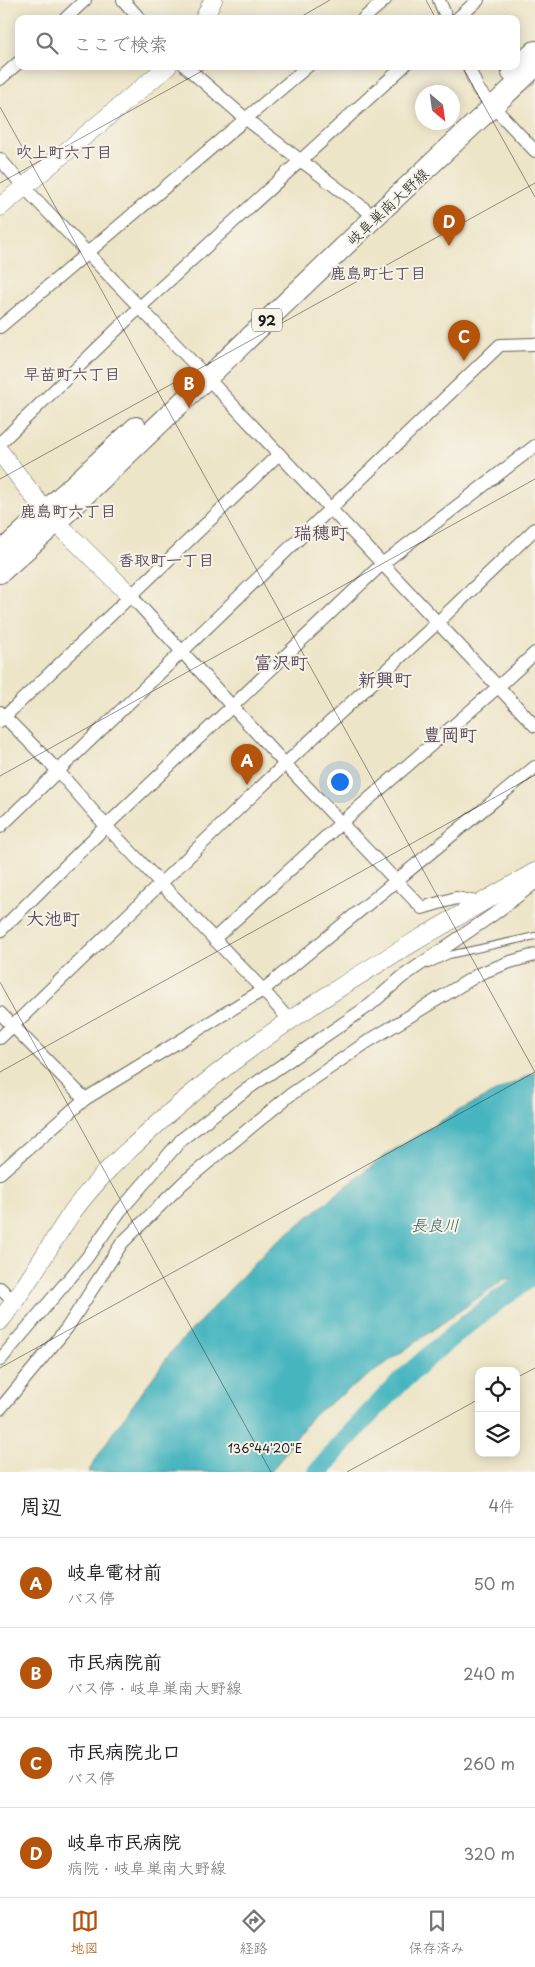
<!DOCTYPE html>
<html lang="ja">
<head>
<meta charset="utf-8">
<style>
	:root { --surface:#fff; --page:#f6f6f6; --text:#202124; --muted:#757577; --line:#e0e0e0; --accent:#b45309 }
	body { margin:0; font-family:"Playpen Sans","Klee One",sans-serif; background:var(--page); color:var(--text) }
	.controls { position:absolute; right:15px; bottom:15px; display:grid; overflow:hidden; border-radius:10px; box-shadow:0 2px 12px #0003 }
	.controls button { width:45px; height:45px; display:grid; place-items:center; padding:0; border:0; border-bottom:1px solid var(--line); background:var(--surface); color:var(--text); font:25px sans-serif }
	.compass { position:absolute; left:415px; top:85px; width:45px; height:45px; border-radius:50%; background:var(--surface); box-shadow:0 2px 12px #0003; rotate:151deg }
	.you { position:absolute; left:339px; top:781px; width:18px; height:18px; margin:-12px; border:4px solid #fff; border-radius:50%; background:#1a73e8; box-shadow:0 0 0 8px #1a73e833 }
	.badge { display:grid; place-items:center; width:32px; height:32px; border-radius:50%; background:var(--accent); color:#fff; font-size:16px; font-weight:700 }
	.pin { position:absolute; translate:-50% -41px; filter:drop-shadow(0 1px 2px #0008) }
	.pin::after { content:''; position:absolute; top:26px; width:18px; height:15px; background:inherit; clip-path:polygon(0 0,100% 0,50% 100%) }
	.list { margin:0; padding:0; list-style:none }
	h2 { display:flex; justify-content:space-between; align-items:center; height:65px; margin:0; padding:0 20px; font-size:21px }
	h2 small { font-size:16px; font-weight:400; color:var(--muted) }
	.list li { display:grid; grid-template-columns:32px 1fr auto; gap:15px; align-items:center; box-sizing:border-box; height:90px; padding:0 20px; border-top:1px solid var(--line) }
	.list b { display:block; font-size:19px; white-space:nowrap }
	.list p { margin:0; font-size:16px; white-space:nowrap; color:var(--muted) }
	.list em { font-size:16px; font-style:normal; color:var(--muted) }
	.icon { flex:none; width:28px; height:28px; fill:none; stroke:currentColor; stroke-width:2; stroke-linecap:round; stroke-linejoin:round }
	.map { position:relative; flex:none; width:535px; height:1472px; overflow:hidden }
	.search { position:absolute; background:var(--surface); box-shadow:0 2px 12px #0003; left:15px; right:15px; top:15px; height:55px; display:flex; align-items:center; gap:12px; box-sizing:border-box; padding:0 18px; border-radius:10px; color:var(--muted); font-size:19px }
	.sheet { height:425px; background:var(--surface) }
	nav { display:flex; justify-content:space-around; align-items:center; box-sizing:border-box; height:70px; border-top:1px solid var(--line); background:var(--surface); font-size:14px; color:var(--muted) }
	nav a { display:grid; justify-items:center; gap:2px }
	nav .on { color:var(--accent) }
	.map>svg:first-child { display:block }
	.water { fill:#46b5c0; stroke:#31686e }
	.lines { fill:none; stroke-linecap:round; stroke-linejoin:round }
	.river { stroke:#46b5c0; stroke-width:20 }
	.lane-casing { stroke:#656258; stroke-width:8 }
	.street-casing { stroke:#656258; stroke-width:14 }
	.secondary-casing { stroke:#656258; stroke-width:19 }
	.primary-casing { stroke:#656258; stroke-width:22 }
	.lane { stroke:#fff; stroke-width:6 }
	.street { stroke:#fff; stroke-width:12 }
	.secondary { stroke:#fff; stroke-width:18 }
	.primary { stroke:#fff; stroke-width:20 }
	.ticks { fill:none; stroke:#1c1c1c; stroke-width:1; stroke-opacity:0.45 }
	.labels { text-anchor:middle; dominant-baseline:central; stroke-width:4; stroke-linejoin:round; paint-order:stroke }
	.shield { fill:#f7f3e8; stroke:#5e5c59; stroke-width:1 }
	.shield-label { font-size:14px; font-weight:bold; fill:#1c1c1c }
	.street-label { font-size:15px; fill:#1c1c1c; stroke:#f7f3e8 }
	.neighbourhood-label { font-size:16px; font-weight:bold; fill:#5c4d5f; stroke:#f7f3e8 }
	.water-label { font-size:16px; font-style:italic; fill:#2d595e; stroke:#f7f3e8 }
	.quarter-label { font-size:18px; font-weight:bold; fill:#5c4d5f; stroke:#f7f3e8 }
	.ticks-label { font-size:12px; text-anchor:middle; fill:#1c1c1c; stroke:#f7f3e8; stroke-width:4; stroke-linejoin:round; paint-order:stroke }
</style>
</head>
<body>
<div class="map">
<svg width="535" height="1472" viewBox="0 0 535 1472">
	<rect width="100%" height="100%" fill="#f7f3e8"/>
	<filter id="ink" filterUnits="userSpaceOnUse"><feTurbulence type="fractalNoise" baseFrequency=".02" numOctaves="2"/><feDisplacementMap in="SourceGraphic" scale="10" xChannelSelector="R" yChannelSelector="G"/><feConvolveMatrix kernelMatrix="1 2 1 2 8 2 1 2 1" color-interpolation-filters="sRGB"/></filter>
	<filter id="wash" filterUnits="userSpaceOnUse"><feTurbulence type="fractalNoise" baseFrequency=".0096" numOctaves="4" result="noise"/><feDisplacementMap in="SourceGraphic" scale="20" xChannelSelector="R" yChannelSelector="G"/><feGaussianBlur stdDeviation="1.12" result="paint"/><feColorMatrix in="noise" values="0 0 0 0 0 0 0 0 0 0 0 0 0 0 0 0 0 1.4 0 .05"/><feComposite in="paint" operator="in"/></filter>
	<g filter="url(#wash)">
		<rect width="100%" height="100%" fill="#ede5c8"/>
		<path class="water" d="M535,1072v201l-32,7 -190,135 -42,57h-183l24,-38 60,-83 96,-102 119,-95 69,-42z"/>
		<g class="lines">
			<path class="river" d="M318,1472c34,-41 71,-81 111,-116 33,-30 69,-56 106,-82"/>
		</g>
	</g>
	<g filter="url(#ink)">
		<g class="lines">
			<g class="lane-casing">
				<path id="lane" d="M428,965l21,-10 86,-19"/>
			</g>
			<g class="street-casing">
				<g id="street">
					<path d="M123,0l17,19"/>
					<path d="M439,0l8,19"/>
					<path d="M65,19l20,-19"/>
					<path d="M363,19l22,-19"/>
					<path d="M457,19l21,-19"/>
					<path d="M185,66l61,53 119,90"/>
					<path d="M468,66l10,23 7,9 50,53"/>
					<path d="M0,79l19,-17"/>
					<path d="M0,159l24,28 175,182 336,357"/>
					<path d="M0,327l308,-261"/>
					<path d="M0,443l140,-136 264,-241"/>
					<path d="M131,596l154,168 137,144 34,-10 25,5"/>
					<path d="M0,712l58,59 48,55 157,164 27,31"/>
					<path d="M0,721l279,-267"/>
					<path d="M0,827l500,-482 35,-1"/>
					<path d="M0,931l106,-105 276,-262 153,-118"/>
					<path d="M214,939l127,-116 157,-136 37,-34"/>
					<path d="M0,1013l85,86"/>
					<path d="M0,1038l285,-274 152,-141 98,-94"/>
					<path d="M0,1173l85,-74 178,-109 272,-223"/>
					<path d="M0,1288l14,14"/>
					<path d="M0,1360l86,-101 34,-48 62,-72 61,-47 127,-87 32,-28 92,-63 41,-31"/>
					<path d="M0,1409l67,-81 55,-85 61,-60 107,-88 77,-53 114,-69 29,-11 25,-7"/>
				</g>
			</g>
			<g class="secondary-casing">
				<g id="secondary">
					<path d="M204,19l9,-19"/>
					<path d="M0,207l168,-141"/>
					<path d="M0,452l45,59 86,85"/>
					<path d="M0,1321c26,-33 46,-70 69,-104 11,-17 26,-33 39,-47 11,-12 24,-22 36,-34 115,-108 255,-186 391,-264"/>
				</g>
			</g>
			<g class="primary-casing">
				<g id="primary">
					<path d="M512,73l23,-22"/>
					<path d="M0,553l136,-126"/>
					<path d="M0,573l57,-51 321,-308 157,-147"/>
				</g>
			</g>
			<use href="#lane" class="lane"/>
			<use href="#street" class="street"/>
			<use href="#secondary" class="secondary"/>
			<use href="#primary" class="primary"/>
		</g>
	</g>
	<path class="ticks" d="M426,0l10,19M297,19l33,-19M462,66l73,131M0,107l535,965M0,183l211,-117M0,479l535,-296M0,776l535,-297M0,982l271,490M0,1072l535,-297M0,1368l535,-296M516,1378l19,-10M347,1472l132,-73"/>
	<g class="labels">
		<rect class="shield" x="252" y="308.5" width="30" height="23" rx="4"/>
		<g class="shield-label">
			<text x="267" y="320">92</text>
		</g>
		<g class="street-label">
			<text transform="translate(387 206) rotate(-43)">岐阜巣南大野線</text>
		</g>
		<g class="neighbourhood-label">
			<text x="64" y="151">吹上町六丁目</text>
			<text x="378" y="272">鹿島町七丁目</text>
			<text x="72" y="373">早苗町六丁目</text>
			<text x="68" y="510">鹿島町六丁目</text>
			<text x="166" y="559">香取町一丁目</text>
		</g>
		<g class="water-label">
			<text x="435" y="1224">長良川</text>
		</g>
		<g class="quarter-label">
			<text x="321" y="531">瑞穂町</text>
			<text x="281" y="661">富沢町</text>
			<text x="385" y="678">新興町</text>
			<text x="450" y="733">豊岡町</text>
			<text x="53" y="917">大池町</text>
		</g>
	</g>
	<g class="ticks-label">
		<text x="265" y="1453">136°44'20"E</text>
	</g>
</svg>
<div class="controls">
<button><svg class="icon" aria-label="locate" viewBox="0 0 24 24"><circle cx="12" cy="12" r="6"/><path d="M12 2v4M12 18v4M2 12h4M18 12h4"/></svg></button>
<button><svg class="icon" aria-label="layers" viewBox="0 0 24 24"><path d="M12 4l9 5-9 5-9-5zM3 14l9 5 9-5"/></svg></button>
</div>
<svg class="compass" viewBox="-18 -18 36 36"><path d="M0-13l5 13h-10z" fill="#e53935"/><path d="M0 13l5-13h-10z" fill="#757577"/></svg>
<div class="you"></div>
<div class="pin badge" style="left:247px;top:785px">A</div>
<div class="pin badge" style="left:189px;top:408px">B</div>
<div class="pin badge" style="left:464px;top:361px">C</div>
<div class="pin badge" style="left:449px;top:246px">D</div>
<div class="search"><svg class="icon" aria-label="search" viewBox="0 0 24 24"><circle cx="10" cy="10" r="6"/><path d="M15 15l6 6"/></svg>ここで検索</div>
</div>
<section class="sheet">
<h2>周辺<small>4件</small></h2>
<ul class="list">
<li><span class="badge">A</span><div><b>岐阜電材前</b><p>バス停</p></div><em>50 m</em></li>
<li><span class="badge">B</span><div><b>市民病院前</b><p>バス停 · 岐阜巣南大野線</p></div><em>240 m</em></li>
<li><span class="badge">C</span><div><b>市民病院北口</b><p>バス停</p></div><em>260 m</em></li>
<li><span class="badge">D</span><div><b>岐阜市民病院</b><p>病院 · 岐阜巣南大野線</p></div><em>320 m</em></li>
</ul>
</section>
<nav>
<a class="on"><svg class="icon" aria-label="map" viewBox="0 0 24 24"><path d="M3 6l6-2 6 2 6-2v14l-6 2-6-2-6 2zM9 4v14M15 6v14"/></svg>地図</a>
<a><svg class="icon" aria-label="directions" viewBox="0 0 24 24"><path d="M12 3l9 9-9 9-9-9zM9 14v-3h6M13 9l2 2-2 2"/></svg>経路</a>
<a><svg class="icon" aria-label="saved" viewBox="0 0 24 24"><path d="M7 4h10v16l-5-4-5 4z"/></svg>保存済み</a>
</nav>
</body>
</html>
